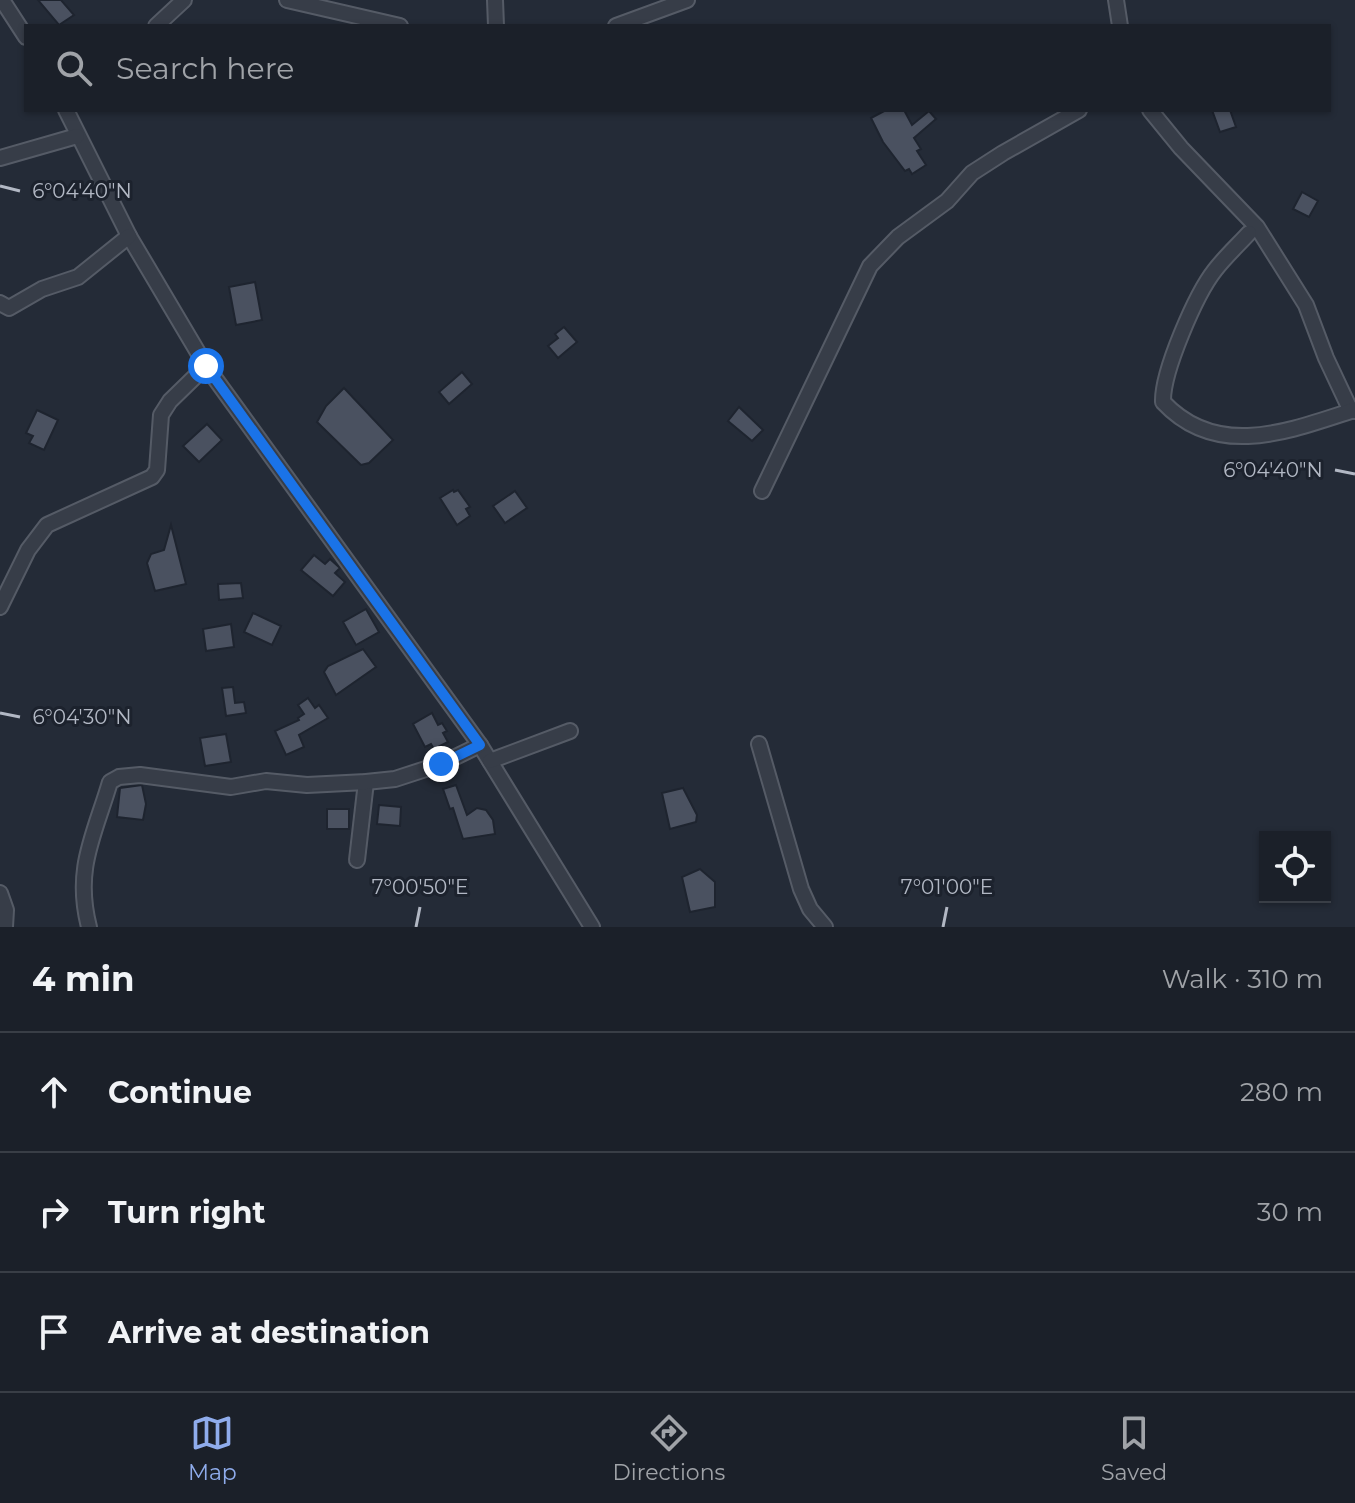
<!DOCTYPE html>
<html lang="en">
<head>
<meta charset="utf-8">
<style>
	:root { --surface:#1b2029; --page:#242831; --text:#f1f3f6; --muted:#a0a3a8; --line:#393e46; --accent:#8facec }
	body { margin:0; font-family:Montserrat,sans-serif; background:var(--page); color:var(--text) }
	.controls { position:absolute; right:24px; bottom:24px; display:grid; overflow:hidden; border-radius:0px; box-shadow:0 2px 6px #0004 }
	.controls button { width:72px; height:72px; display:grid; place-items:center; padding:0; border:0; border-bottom:2px solid var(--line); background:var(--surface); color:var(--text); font:40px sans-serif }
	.stop { position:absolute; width:24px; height:24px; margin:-18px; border:6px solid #1a73e8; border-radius:50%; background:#fff }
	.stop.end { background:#1a73e8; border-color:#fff; box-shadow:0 2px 8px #0008 }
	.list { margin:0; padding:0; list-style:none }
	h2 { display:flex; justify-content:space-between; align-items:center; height:104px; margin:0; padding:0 32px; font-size:34px }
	h2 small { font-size:26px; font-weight:400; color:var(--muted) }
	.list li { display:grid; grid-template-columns:52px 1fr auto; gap:24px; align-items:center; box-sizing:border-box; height:120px; padding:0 32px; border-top:2px solid var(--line) }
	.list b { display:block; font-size:30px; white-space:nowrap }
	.list em { font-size:26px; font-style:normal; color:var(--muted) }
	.icon { flex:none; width:44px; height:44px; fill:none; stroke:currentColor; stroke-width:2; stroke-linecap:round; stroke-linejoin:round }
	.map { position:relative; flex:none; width:1355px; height:927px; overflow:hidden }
	.search { position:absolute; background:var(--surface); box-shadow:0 2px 6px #0004; left:24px; right:24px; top:24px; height:88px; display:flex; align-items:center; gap:20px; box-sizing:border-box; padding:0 28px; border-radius:0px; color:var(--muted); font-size:30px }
	.sheet { height:464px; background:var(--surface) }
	nav { display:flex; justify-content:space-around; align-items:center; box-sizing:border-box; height:112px; border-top:2px solid var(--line); background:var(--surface); font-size:22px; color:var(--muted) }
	nav a { display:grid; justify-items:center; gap:4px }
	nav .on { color:var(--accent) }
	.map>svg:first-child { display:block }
	.building { fill:#4a5160; stroke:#1e242f; stroke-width:2 }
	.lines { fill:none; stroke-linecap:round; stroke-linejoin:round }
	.minor-casing { stroke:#555b66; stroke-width:18 }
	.minor { stroke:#373d48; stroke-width:14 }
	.route { stroke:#1a73e8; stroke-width:10 }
	.ticks { fill:none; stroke:#b2b8c4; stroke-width:3 }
	.ticks-label { font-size:20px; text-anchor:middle; fill:#b2b8c4; stroke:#1c222d; stroke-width:6; stroke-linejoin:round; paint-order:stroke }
</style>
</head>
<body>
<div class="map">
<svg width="1355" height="927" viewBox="0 0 1355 927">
	<rect width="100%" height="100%" fill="#242b37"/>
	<g class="building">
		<path d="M38,0h23l13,15 -15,10z"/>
		<path d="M886,110h18l8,15 17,-14 7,8 -22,19 7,11 -4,2 9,14 -14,9 -3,-5 -4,2 -22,-29 -12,-24z"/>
		<path d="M1212,110h18l6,17 -16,5z"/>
		<path d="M1302,192l16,9 -9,16 -16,-8z"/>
		<path d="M255,282l7,38 -26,5 -7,-38z"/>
		<path d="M564,327l13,15 -19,16 -10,-12 10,-8 -3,-4z"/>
		<path d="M462,372l10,12 -23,20 -10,-12z"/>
		<path d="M344,388l49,52 -24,23 -8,2 -44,-43 9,-16z"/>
		<path d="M739,407l24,23 -11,11 -24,-20z"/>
		<path d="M37,410l21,10 -14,30 -15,-7 4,-7 -7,-3z"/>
		<path d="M207,424l15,16 -23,22 -16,-16z"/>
		<path d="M453,490l1,2 4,-2 12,17 -4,2 4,7 -13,9 -17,-27z"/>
		<path d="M515,491l12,17 -22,15 -12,-17z"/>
		<path d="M171,525l15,59 -31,7 -8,-28 4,-9 13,-4z"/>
		<path d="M314,555l11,9 5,-5 10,9 -5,5 10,9 -12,14 -32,-26z"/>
		<path d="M241,583l2,15 -24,2 -1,-16z"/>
		<path d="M366,609l13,23 -23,13 -13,-23z"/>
		<path d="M253,613l28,13 -9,19 -28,-13z"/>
		<path d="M231,624l3,23 -28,4 -3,-22z"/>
		<path d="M363,649l13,18 -40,28 -12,-23 4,-6z"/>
		<path d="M233,687l2,16 9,-1 2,11 -20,3 -4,-28z"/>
		<path d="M308,698l7,10 4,-3 9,13 -29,17 5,12 -18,8 -11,-24 24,-11 -1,-2 6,-4 -6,-9z"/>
		<path d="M432,713l6,12 4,-2 5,8 -4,2 5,9 -14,7 -3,-5 -6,3 -12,-23z"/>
		<path d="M226,734l5,28 -26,4 -5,-28z"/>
		<path d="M142,785l4,19 -3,16 -26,-3 3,-29z"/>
		<path d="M456,785l11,30 10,-7 9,2 7,10 2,14 -32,5 -10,-31 -3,1 -7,-20z"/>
		<path d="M683,788l14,27 -1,7 -26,7 -8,-36z"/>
		<path d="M379,805l22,2 -1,19 -23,-2z"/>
		<rect x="327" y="809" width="22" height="20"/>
		<path d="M700,869l15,13v25l-25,5 -8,-35z"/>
	</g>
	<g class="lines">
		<g class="minor-casing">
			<g id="minor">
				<path d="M2,0l24,37"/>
				<path d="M287,0l113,26"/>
				<path d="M495,0l1,26"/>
				<path d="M1116,0l4,26"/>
				<path d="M156,26l28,-26"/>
				<path d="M616,26l71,-26"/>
				<path d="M66,110l63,126 77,130 274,379 112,182"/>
				<path d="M1150,110l31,38 76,79 49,78 20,53 23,49 6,4"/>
				<path d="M0,158l77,-22"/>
				<path d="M1249,233c-11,12 -24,24 -34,37 -19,24 -53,102 -52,132 54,58 126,29 191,8"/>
				<path d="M0,303l9,5 33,-19 36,-12 51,-41"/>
				<path d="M762,491l108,-225 28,-29 49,-36 25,-28 31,-20 76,-43"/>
				<path d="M0,607l28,-57 19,-25 105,-48 5,-7 4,-55 9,-14 36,-35"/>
				<path d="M759,744l42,145 9,20 15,18"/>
				<path d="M490,761l80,-30"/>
				<path d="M357,860l9,-78"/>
				<path d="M0,893l6,17 -1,17"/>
				<path d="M89,927c-15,-58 5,-91 21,-145l9,-5 21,-2 91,12 35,-6 41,4 59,-3 29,-3 46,-15 39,-19"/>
			</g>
		</g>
		<use href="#minor" class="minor"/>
	</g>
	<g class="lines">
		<path class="route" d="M206,366l274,379 -39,19"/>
	</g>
	<path class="ticks" d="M0,186l20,5M1335,470l20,4M0,713l20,4M416,927l4,-20M943,927l4,-20"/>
	<g class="ticks-label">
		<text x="82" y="198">6°04'40"N</text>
		<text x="1273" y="477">6°04'40"N</text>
		<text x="82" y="724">6°04'30"N</text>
		<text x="420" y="894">7°00'50"E</text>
		<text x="947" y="894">7°01'00"E</text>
	</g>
</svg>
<div class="controls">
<button><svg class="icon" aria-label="locate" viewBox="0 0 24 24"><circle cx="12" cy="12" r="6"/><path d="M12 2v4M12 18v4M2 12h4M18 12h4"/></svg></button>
</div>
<div class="stop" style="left:206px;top:366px"></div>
<div class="stop end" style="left:441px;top:764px"></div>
<div class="search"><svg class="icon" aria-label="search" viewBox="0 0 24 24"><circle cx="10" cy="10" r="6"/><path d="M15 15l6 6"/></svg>Search here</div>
</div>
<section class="sheet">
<h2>4 min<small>Walk · 310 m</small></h2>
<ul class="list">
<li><svg class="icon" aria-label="ahead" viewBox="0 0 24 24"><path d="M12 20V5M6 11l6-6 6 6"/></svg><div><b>Continue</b></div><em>280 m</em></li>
<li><svg class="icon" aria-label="right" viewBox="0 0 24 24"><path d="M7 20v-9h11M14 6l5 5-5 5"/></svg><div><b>Turn right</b></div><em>30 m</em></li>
<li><svg class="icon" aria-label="arrive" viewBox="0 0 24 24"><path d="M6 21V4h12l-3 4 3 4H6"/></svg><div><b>Arrive at destination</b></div></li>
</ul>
</section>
<nav>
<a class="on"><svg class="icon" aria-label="map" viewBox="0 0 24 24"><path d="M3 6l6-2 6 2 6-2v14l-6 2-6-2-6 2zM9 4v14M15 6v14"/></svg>Map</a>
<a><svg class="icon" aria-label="directions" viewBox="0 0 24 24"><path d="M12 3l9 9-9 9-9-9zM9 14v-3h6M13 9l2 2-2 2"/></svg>Directions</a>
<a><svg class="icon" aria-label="saved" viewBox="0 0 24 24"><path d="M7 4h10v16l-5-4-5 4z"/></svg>Saved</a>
</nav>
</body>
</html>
